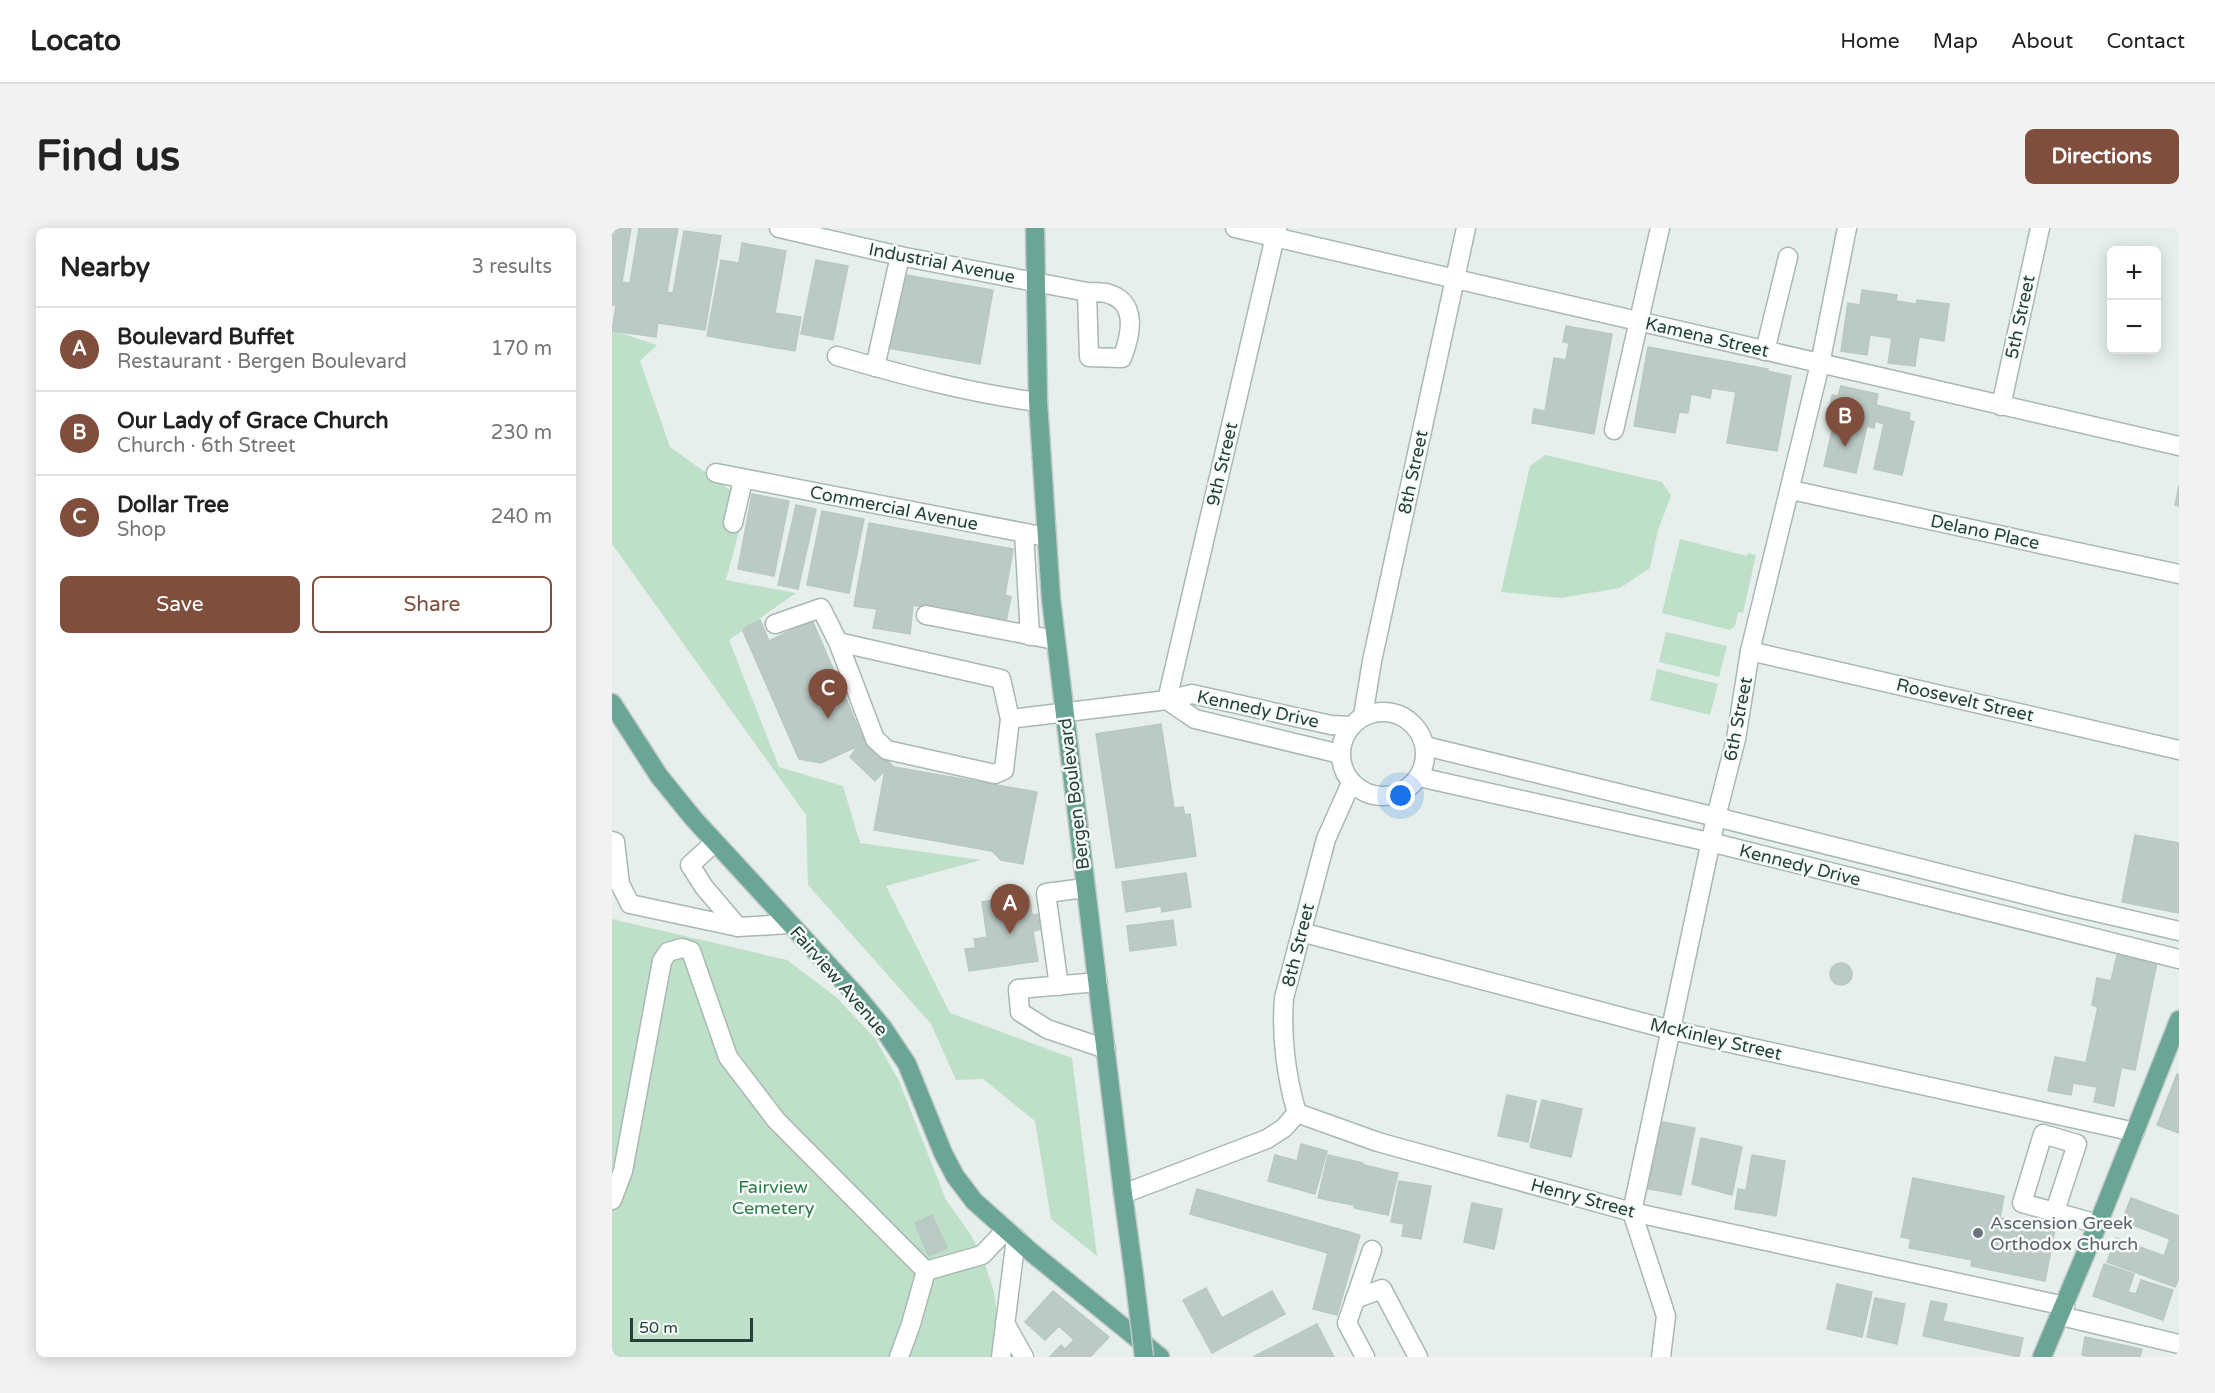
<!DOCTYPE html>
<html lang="en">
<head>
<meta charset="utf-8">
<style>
	:root { --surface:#fff; --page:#f2f2f2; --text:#222; --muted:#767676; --line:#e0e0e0; --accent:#804e3d }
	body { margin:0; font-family:"Varela Round",sans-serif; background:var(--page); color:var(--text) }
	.controls { position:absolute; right:18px; top:18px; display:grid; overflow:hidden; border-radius:9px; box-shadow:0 3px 15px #0003 }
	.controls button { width:54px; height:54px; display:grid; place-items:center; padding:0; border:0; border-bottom:2px solid var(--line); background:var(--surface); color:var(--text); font:30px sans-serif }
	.scale { position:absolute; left:18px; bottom:15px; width:123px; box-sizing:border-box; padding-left:6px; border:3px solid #24423a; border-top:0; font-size:16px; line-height:21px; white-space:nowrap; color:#24423a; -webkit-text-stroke:4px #f7fbf9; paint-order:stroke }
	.you { position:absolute; left:789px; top:568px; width:21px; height:21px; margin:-15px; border:4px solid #fff; border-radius:50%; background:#1a73e8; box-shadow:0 0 0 9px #1a73e833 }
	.badge { display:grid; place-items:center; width:39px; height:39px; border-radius:50%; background:var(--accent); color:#fff; font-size:20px; font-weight:700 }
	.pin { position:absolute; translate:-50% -50px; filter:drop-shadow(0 2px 3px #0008) }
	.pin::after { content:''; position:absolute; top:32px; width:21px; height:18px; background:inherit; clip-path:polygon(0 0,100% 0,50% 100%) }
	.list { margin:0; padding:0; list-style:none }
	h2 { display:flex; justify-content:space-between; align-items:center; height:78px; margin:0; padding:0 24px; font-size:26px }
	h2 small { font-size:20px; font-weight:400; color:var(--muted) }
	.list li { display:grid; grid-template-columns:39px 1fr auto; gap:18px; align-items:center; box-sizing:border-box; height:84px; padding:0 24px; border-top:2px solid var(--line) }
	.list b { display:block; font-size:22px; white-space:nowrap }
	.list p { margin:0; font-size:20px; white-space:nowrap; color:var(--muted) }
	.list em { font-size:20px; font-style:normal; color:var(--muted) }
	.actions { display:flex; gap:12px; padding:18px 24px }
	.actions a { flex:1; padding:14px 0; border:2px solid var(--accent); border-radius:9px; text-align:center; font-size:21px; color:var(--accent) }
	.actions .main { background:var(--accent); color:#fff }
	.map { position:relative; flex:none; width:1567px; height:1129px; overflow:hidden; border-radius:9px }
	header { display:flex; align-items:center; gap:36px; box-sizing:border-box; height:84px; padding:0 30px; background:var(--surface); border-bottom:2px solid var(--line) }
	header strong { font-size:28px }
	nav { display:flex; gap:33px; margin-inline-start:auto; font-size:21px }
	.intro { display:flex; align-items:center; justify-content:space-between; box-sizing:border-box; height:144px; padding:0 36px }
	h1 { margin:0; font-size:42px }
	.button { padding:15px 27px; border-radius:9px; background:var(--accent); color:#fff; font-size:21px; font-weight:700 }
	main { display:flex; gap:36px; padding:0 36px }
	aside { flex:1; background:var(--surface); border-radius:9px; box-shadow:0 3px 15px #0003 }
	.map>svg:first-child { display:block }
	.green { fill:#bfe0c8 }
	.building { fill:#bbcac4; stroke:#b8c9c2; stroke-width:1.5 }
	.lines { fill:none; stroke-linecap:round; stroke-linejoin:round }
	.minor-casing { stroke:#a8b8b2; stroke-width:21 }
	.major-casing { stroke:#c2cac8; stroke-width:21 }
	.minor { stroke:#fff; stroke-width:18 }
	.major { stroke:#6aa596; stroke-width:18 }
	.major-bridge-casing { stroke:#c2cac8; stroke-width:21; stroke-linecap:butt }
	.major-bridge { stroke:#6aa596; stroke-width:18 }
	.worship-dot { fill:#6b7280; stroke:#f7fbf9; stroke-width:2 }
	.labels { text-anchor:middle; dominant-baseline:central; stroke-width:5; stroke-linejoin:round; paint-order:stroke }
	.street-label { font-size:18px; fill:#24423a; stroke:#f7fbf9 }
	.park-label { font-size:18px; fill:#2d7a4b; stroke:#f7fbf9 }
	.worship-label { font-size:18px; fill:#5b616d; stroke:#f7fbf9; text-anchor:start }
</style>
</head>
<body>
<header>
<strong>Locato</strong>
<nav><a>Home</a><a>Map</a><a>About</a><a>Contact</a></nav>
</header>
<div class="intro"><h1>Find us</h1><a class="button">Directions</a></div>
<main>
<aside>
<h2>Nearby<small>3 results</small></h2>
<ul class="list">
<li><span class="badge">A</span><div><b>Boulevard Buffet</b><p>Restaurant · Bergen Boulevard</p></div><em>170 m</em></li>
<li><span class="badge">B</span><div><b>Our Lady of Grace Church</b><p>Church · 6th Street</p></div><em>230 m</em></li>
<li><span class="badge">C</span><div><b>Dollar Tree</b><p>Shop</p></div><em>240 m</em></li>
</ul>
<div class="actions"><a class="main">Save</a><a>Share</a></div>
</aside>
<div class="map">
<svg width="1567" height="1129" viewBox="0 0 1567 1129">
	<rect width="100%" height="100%" fill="#e6efeb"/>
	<g class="green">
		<path d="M0,102l45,15 -17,16 30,86 77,55 -21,78 70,13 -67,47 50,127 64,19 17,57 121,17 -95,26 64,127 122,45 25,198 -46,-37 -16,-98 -52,-42 -27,1 -25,-56 -123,-139 -2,-70 -194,-271z"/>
		<path d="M933,227l117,27 9,14 -13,34 -8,38 -30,20 -59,10 -60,-6 29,-126z"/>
		<path d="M1068,311l67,17 1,-3 8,2 -13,58 -5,-1 -3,14 -5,4 -68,-17z"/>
		<path d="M1054,404l61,14 -8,31 -60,-15z"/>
		<path d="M1045,441l61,15 -8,31 -60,-15z"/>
		<path d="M0,691l175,41 49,37 39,41 24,43 47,119 25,35 11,20 12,37 7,50 -2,15h-387z"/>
	</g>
	<g class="building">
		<path d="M0,0h19l-9,54 8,1 9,-55h39l-11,64 6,1 11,-62 37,5 -16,94 -47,-7 -2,14 -44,-6 4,-26h-4z"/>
		<path d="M130,15l44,8 -11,62 26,4 -6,34 -88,-15 14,-76 18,3z"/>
		<path d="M204,32l32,6 -15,74 -32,-6z"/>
		<path d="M288,46l93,16 -13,74 -93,-16z"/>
		<path d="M1250,62l35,5 -1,6 20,3 1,-4 32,4 -5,37 -25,-4 -4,29 -27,-3 4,-25 -22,-3 -3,20 -26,-4 7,-48 12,2z"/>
		<path d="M954,98l46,8 -18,100 -62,-11 2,-14 11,2 9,-53 12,2 3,-17 -6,-1z"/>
		<path d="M1036,119l120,22 -1,2 24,5 -14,75 -50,-8 9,-51 -24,-4 -2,10 -19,-4 -3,19 -9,-1 -4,21 -41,-7z"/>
		<path d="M1229,158l37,8 -2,11 34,8 -1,7 5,2 -12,53 -28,-6 10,-45 -9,-3 -1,7 -7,-2 -11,47 -32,-7 11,-49 -7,-2 4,-20 6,1z"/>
		<path d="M1567,258v20l-4,-1z"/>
		<path d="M140,266l37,7 -15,75 -36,-7z"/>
		<path d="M184,277l20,4 -18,80 -20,-4z"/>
		<path d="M210,283l42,8 -15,74 -42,-8z"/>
		<path d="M257,295l144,26 -8,46 6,2 -5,25 -93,-17 -3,29 -37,-6 4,-19 -23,-3z"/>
		<path d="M148,392l9,21 43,-21 50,116 32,31 143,25 -14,72 -22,-4 -9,-9 -118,-21 11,-60 -10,11 -25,-24 8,-11 -37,17 -22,-4 -56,-128 4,-5z"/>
		<path d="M549,496l13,84 9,-1 2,8 5,-1 6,42 -80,12 -20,-134z"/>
		<path d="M1523,607l44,8v70l-57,-11z"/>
		<path d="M574,645l5,34 -29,5 -1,-6 -35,6 -4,-30z"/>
		<path d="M417,667l3,20 7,-1 3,15 -9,2 5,30 -69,10 -4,-22 11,-1 -2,-9 13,-2 -5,-35z"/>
		<path d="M561,692l3,25 -46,6 -3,-25z"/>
		<path d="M1505,727l40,7 -22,108 -49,-8 12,-55 -6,-2 5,-27 14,3z"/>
		<circle cx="1229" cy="746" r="11"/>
		<path d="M1443,829l66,12 -7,37 -20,-4 3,-15 -24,-4 -2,12 -23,-4z"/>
		<path d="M1565,846l2,1v58l-22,-8z"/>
		<path d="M895,867l29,6 -8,41 -30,-6z"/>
		<path d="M930,872l40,9 -11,48 -41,-10z"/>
		<path d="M1046,893l37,7 -14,67 -37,-7z"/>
		<path d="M1089,910l41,9 -10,48 -40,-11z"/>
		<path d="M689,916l26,7 -12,43 -47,-13 7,-26 22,6z"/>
		<path d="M716,927l35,8 -10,42 -35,-7z"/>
		<path d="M1140,927l33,6 -9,55 -41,-7 3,-20 8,1z"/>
		<path d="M752,937l34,8 -10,42 -34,-7z"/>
		<path d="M1301,950l91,18 -4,22 55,11 -10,52 -74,-15 1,-6 -63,-12 2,-9 -10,-2z"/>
		<path d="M787,953l32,5 -10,53 -19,-3 2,-12 -13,-2z"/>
		<path d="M585,961l163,46 -23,80 -24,-6 15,-56 -138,-39z"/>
		<path d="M1519,970l48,18v62l-4,9 -68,-25 9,-24 48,18 6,-17 -48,-18z"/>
		<path d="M860,975l30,6 -8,40 -30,-7z"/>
		<path d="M320,987l15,33 -18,8 -14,-33z"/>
		<path d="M1492,1036l30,10 -6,18 8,2 5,-14 32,10 -10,30 -70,-24z"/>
		<path d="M1225,1056l35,8 -10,45 -35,-8z"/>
		<path d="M594,1060l16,30 50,-27 13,23 -73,39 -29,-53z"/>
		<path d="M441,1063l56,46 -19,20h-40l11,-12 4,4 9,-9 -15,-14 -14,14 -20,-18z"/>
		<path d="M1263,1070l30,6 -8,40 -30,-7z"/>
		<path d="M1319,1073l16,3 -4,17 80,17 -4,19 -96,-21z"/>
		<path d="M705,1096l17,33h-81z"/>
		<path d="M1473,1109l57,12 -2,8h-49l-9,-2z"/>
	</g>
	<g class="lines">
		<g class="minor-casing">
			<g id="minor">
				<path d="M167,0l121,28 187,36c6,0 13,0 19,1 33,8 25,42 16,65l-33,-1 -2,-65"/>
				<path d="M623,0l944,218"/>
				<path d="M1153,123l23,-94"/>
				<path d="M225,128c66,19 132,37 201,46"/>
				<path d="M263,139l25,-111"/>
				<path d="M1389,178l39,-178"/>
				<path d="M1002,202l46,-202"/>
				<path d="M104,245l330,64"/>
				<path d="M1179,262l388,84"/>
				<path d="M121,295l10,-43"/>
				<path d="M412,305l6,103"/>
				<path d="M314,387l129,25"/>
				<path d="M163,396l46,-16 17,34 37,97 12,11 108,24 9,-4 6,-51 -9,-40 -163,-37"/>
				<path d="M1138,423l429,99"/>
				<path d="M555,472l110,-472"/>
				<path d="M555,472l28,19 145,35"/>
				<circle cx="771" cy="526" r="42"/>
				<path d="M751,488l9,-55 94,-433"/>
				<path d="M398,491l157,-19 25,-6 139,31 20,1"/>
				<path d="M813,518l291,71 350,88 113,26"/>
				<path d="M807,549l299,67 461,115"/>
				<path d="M0,613l3,1 5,42 10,20 108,23"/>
				<path d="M102,615l-24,22 14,22 34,40 52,-3"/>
				<path d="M689,704l370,98 464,102"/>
				<path d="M486,754l-80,7 2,23 27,17 59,20"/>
				<path d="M447,758l-13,-93 39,-5"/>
				<path d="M685,885c-11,-36 -16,-78 -13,-115l42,-159 25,-56"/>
				<path d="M511,966l144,-55 17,-11 13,-15 81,29 254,70 433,94"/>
				<path d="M0,972l11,-29 39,-210 6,-9 14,-4 9,3 37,106 48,63 150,151 56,-16 24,-25"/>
				<path d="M1443,983l22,-67 -34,-10 -21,69 76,21"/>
				<path d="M743,1071l27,-10 36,68"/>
				<path d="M1449,1088l118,28"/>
				<path d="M393,1095l19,34"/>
				<path d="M287,1129l12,-33 15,-53"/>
				<path d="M389,1129l15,-119"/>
				<path d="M753,1129l-18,-34 25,-73"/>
				<path d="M1049,1129l5,-41 -34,-104 84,-395 20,-78 14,-88 70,-287 27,-136"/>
			</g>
		</g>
		<g class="major-casing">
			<g id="major">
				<path d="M423,0l3,174 13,197 72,595 11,81"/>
				<path d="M0,475l47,73 34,42 162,176 28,34 24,36 36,89 12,23 19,25 57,51 129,105"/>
				<path d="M1430,1129l56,-133 81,-204"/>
			</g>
		</g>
		<use href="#minor" class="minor"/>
		<use href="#major" class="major"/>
		<g class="major-bridge-casing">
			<path id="major-bridge" d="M522,1047l10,82"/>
		</g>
		<use href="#major-bridge" class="major-bridge"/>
	</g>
	<circle class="worship-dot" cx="1366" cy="1005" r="6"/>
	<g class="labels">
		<g class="street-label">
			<text transform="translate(330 35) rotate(11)">Industrial Avenue</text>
			<text transform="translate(1408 89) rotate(-78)">5th Street</text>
			<text transform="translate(1095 109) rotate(13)">Kamena Street</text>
			<text transform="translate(610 236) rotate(-77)">9th Street</text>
			<text transform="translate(801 244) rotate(-78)">8th Street</text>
			<text transform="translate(282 280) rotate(11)">Commercial Avenue</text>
			<text transform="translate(1373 304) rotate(12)">Delano Place</text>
			<text transform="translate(1353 472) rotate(13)">Roosevelt Street</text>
			<text transform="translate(646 481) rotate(12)">Kennedy Drive</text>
			<text transform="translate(1126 491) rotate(-79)">6th Street</text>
			<text transform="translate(462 566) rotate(-97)">Bergen Boulevard</text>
			<text transform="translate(1188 637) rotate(14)">Kennedy Drive</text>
			<text transform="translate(686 717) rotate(-76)">8th Street</text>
			<text transform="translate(227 753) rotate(49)">Fairview Avenue</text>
			<text transform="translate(1104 811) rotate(13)">McKinley Street</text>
			<text transform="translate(971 970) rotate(15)">Henry Street</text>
		</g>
		<g class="park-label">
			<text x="161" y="959">Fairview<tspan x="161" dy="21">Cemetery</tspan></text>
		</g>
		<g class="worship-label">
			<text x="1378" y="995">Ascension Greek<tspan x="1378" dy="21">Orthodox Church</tspan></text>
		</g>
	</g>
</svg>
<div class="controls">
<button>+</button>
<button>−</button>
</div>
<div class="scale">50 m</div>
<div class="you"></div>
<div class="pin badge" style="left:398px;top:706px">A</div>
<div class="pin badge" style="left:1233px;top:219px">B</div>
<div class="pin badge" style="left:216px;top:491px">C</div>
</div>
</main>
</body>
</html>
